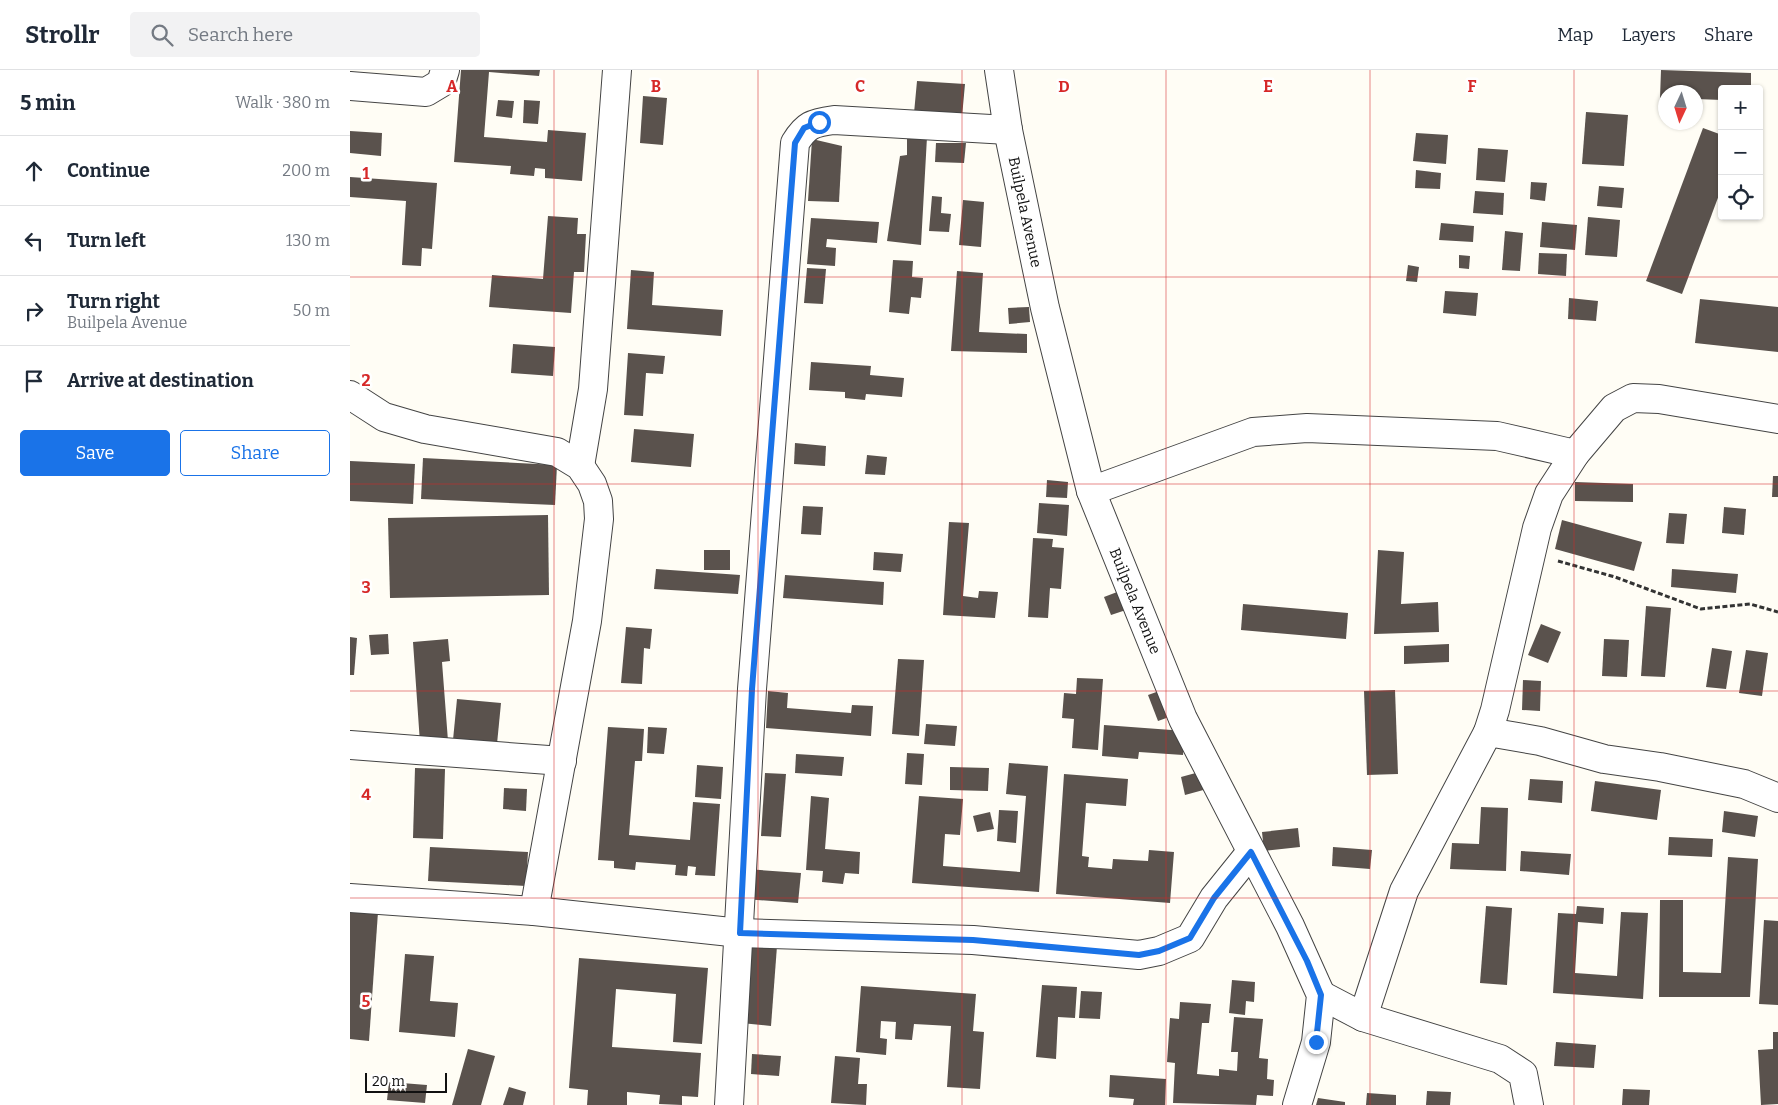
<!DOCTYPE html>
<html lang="en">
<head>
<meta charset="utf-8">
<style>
	:root { --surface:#fff; --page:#f2f2f3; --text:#1f2937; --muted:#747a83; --line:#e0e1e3; --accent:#1a73e8 }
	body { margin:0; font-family:Bitter,serif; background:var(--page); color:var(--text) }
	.controls { position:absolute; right:15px; top:15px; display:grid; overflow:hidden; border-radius:5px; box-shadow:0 1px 4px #0004 }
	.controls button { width:45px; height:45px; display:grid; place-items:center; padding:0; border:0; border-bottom:1px solid var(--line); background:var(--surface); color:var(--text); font:25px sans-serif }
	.compass { position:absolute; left:1308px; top:15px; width:45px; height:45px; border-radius:50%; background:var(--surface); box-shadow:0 1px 4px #0004; rotate:184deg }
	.scale { position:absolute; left:15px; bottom:12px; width:82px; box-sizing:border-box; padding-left:5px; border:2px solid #111; border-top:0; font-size:14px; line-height:18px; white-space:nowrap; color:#111; -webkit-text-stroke:4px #fff; paint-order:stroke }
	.stop { position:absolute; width:15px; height:15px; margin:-11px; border:4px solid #1a73e8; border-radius:50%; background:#fff }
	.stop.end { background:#1a73e8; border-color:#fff; box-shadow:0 1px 5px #0008 }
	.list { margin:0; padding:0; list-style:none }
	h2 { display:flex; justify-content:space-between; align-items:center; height:65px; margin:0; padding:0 20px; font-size:21px }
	h2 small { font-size:16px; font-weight:400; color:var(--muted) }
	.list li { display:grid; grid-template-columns:32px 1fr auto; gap:15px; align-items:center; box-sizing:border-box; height:70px; padding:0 20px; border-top:1px solid var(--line) }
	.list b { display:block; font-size:19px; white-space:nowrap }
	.list p { margin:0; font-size:16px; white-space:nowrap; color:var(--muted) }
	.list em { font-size:16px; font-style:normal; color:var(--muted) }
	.actions { display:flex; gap:10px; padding:15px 20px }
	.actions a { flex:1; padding:11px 0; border:1px solid var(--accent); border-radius:5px; text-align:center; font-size:18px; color:var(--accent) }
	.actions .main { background:var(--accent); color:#fff }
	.icon { flex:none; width:28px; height:28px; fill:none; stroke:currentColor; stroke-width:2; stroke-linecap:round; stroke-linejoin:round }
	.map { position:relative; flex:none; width:1428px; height:1035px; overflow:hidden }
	header { display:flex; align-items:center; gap:30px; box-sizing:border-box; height:70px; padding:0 25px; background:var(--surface); border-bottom:1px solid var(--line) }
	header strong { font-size:24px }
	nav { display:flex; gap:28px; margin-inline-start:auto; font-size:18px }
	.search { width:350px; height:45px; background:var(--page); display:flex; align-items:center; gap:12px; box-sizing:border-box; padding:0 18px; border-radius:5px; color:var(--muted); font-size:19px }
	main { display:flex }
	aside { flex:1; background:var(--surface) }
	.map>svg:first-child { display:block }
	.building { fill:#5a524d }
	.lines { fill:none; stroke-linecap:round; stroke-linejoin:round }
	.minor-casing { stroke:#444; stroke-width:30 }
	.tertiary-casing { stroke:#444; stroke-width:30 }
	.path { stroke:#333; stroke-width:3; stroke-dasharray:5 2.5; stroke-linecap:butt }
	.minor { stroke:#fff; stroke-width:28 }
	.tertiary { stroke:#fff; stroke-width:28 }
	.route { stroke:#1a73e8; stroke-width:6 }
	.grid { fill:none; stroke:#d62828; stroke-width:1; stroke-opacity:0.55 }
	.labels { text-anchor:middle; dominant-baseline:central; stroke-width:5; stroke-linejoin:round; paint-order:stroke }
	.street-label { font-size:15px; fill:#111; stroke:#fff }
	.grid-label { font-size:16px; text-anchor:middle; font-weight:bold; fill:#d62828; stroke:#fff; stroke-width:5; stroke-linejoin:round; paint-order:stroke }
</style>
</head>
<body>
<header>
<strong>Strollr</strong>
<div class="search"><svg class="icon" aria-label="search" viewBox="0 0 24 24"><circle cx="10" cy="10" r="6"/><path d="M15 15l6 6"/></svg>Search here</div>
<nav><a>Map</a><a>Layers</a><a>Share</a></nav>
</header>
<main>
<aside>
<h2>5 min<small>Walk · 380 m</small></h2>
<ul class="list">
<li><svg class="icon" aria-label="ahead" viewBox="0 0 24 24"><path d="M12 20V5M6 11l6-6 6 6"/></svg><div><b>Continue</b></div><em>200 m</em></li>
<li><svg class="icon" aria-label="left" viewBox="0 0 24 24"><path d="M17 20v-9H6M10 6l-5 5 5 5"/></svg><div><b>Turn left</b></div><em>130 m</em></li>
<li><svg class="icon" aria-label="right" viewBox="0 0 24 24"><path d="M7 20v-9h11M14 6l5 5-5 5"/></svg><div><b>Turn right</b><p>Builpela Avenue</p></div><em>50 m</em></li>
<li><svg class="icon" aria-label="arrive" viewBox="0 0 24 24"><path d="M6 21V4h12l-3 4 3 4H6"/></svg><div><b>Arrive at destination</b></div></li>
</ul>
<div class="actions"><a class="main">Save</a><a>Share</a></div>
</aside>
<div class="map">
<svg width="1428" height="1035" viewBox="0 0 1428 1035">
	<rect width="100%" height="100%" fill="#fffdf5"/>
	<g class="building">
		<path d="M111,0h79l-1,6 -50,-4 -5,65 63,5 1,-12 38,3 -4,48 -37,-3v-9l-10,-1 -1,8 -24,-2 1,-8 -57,-4z"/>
		<path d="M1311,0l90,3v16h-29v11l-26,-1v-7h-30v6h-6z"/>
		<path d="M567,11l48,3 -3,33 -48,-4z"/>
		<path d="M293,26l24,2 -4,47 -23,-2z"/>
		<path d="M148,30l16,1 -2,17 -16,-2z"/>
		<path d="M174,30l16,1 -2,23 -15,-1z"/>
		<path d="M1236,42l42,3 -4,51 -42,-2z"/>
		<path d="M1353,58l19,7v52l-40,107 -36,-13z"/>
		<path d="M0,61l32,2 -1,23 -31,-3z"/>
		<path d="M557,62l20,5 -6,108 -34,-4 13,-85 7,-1z"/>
		<path d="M1066,63l32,2 -2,29 -33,-3z"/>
		<path d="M462,69l30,7 -3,56 -31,-1z"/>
		<path d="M586,73h30l-2,20 -29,-1z"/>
		<path d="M1128,78l30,2 -3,32 -29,-2z"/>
		<path d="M1066,100l25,3 -1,16 -25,-1z"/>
		<path d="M0,107l87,6 -5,66 -10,-1 -1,18 -19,-1 4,-64 -56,-4z"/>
		<path d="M1181,112l16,1 -2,18 -15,-2z"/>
		<path d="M1249,116l25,2 -2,20 -25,-2z"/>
		<path d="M1125,121l29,2 -1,22 -30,-2z"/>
		<path d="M582,126l10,1 -1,16 10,1 -2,18 -20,-1z"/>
		<path d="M613,130l21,2 -3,45 -22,-2z"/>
		<path d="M198,146l30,2 -1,16h9l-2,38h-10l-3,41 -82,-6 3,-32 51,4z"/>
		<path d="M1238,147l32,3 -3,37 -32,-2z"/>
		<path d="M461,148l68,4 -2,21 -50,-4 -1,8 10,1 -1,18 -28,-2z"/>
		<path d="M1192,152l35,3 -2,25 -35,-3z"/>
		<path d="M1091,153l33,3 -1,16 -34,-2z"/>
		<path d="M1155,161l18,2 -3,38 -18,-1z"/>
		<path d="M1189,183l28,1 -1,22 -28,-2z"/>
		<path d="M1109,185l11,1 -1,13 -10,-1z"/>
		<path d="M543,190l20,1 -1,16 11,1 -2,20 -10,-1 -2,17 -20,-2z"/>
		<path d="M1058,195l11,2 -2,15 -11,-1z"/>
		<path d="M457,198l19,1 -3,35 -19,-1z"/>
		<path d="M281,200l23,2 -2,33 71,5 -2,26 -94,-7z"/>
		<path d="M607,201l26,2 -4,59 48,2v19l-76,-2z"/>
		<path d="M1095,221l33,2 -2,23 -33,-3z"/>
		<path d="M1219,228l29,3 -2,20 -28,-2z"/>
		<path d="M1350,229l78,8v45l-83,-9z"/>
		<path d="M679,237l1,15 -21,2 -1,-16z"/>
		<path d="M163,274l42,3 -2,29 -42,-3z"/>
		<path d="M278,283l37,3 -2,18 -17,-1 -3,43 -19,-1z"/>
		<path d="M461,292l60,4 -1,9 34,3 -2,19 -36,-3 -1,6 -20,-2v-6l-36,-2z"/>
		<path d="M284,359l60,5 -3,33 -60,-5z"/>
		<path d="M445,373l31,3 -1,20 -31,-2z"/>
		<path d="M517,385l20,2 -2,18 -20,-1z"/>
		<path d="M73,388l134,7 -2,40 -134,-6z"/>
		<path d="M0,391l65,3 -2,40 -63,-3z"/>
		<path d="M1423,406h5v21h-6z"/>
		<path d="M697,410l21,2 -1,16 -21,-1z"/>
		<path d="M1225,412l58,2v18l-58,-1z"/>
		<path d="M689,433l30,2 -2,31 -30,-3z"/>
		<path d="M453,436l20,1 -2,28 -20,-1z"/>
		<path d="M1374,437l22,2 -2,26 -22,-2z"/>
		<path d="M1319,443l18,1 -3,30 -18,-1z"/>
		<path d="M198,445l1,80 -159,3 -2,-80z"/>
		<path d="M1212,450l80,22 -8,29 -79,-22z"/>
		<path d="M599,452l20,1 -6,73 15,2 1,-7 19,1 -3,26 -52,-3z"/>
		<path d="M683,468l20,1 -1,8 12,1 -3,41 -11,-1 -2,30 -20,-1z"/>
		<rect x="354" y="480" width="26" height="20"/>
		<path d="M1028,480l26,2 -3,52 37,-2 1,30 -65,2z"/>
		<path d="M524,482l29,2 -2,18 -28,-2z"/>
		<path d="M306,499l84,6 -2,19 -84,-5z"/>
		<path d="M1322,499l66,5 -2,19 -65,-6z"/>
		<path d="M435,505l99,7 -1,23 -100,-7z"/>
		<path d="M775,519l7,19 -21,7 -7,-18z"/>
		<path d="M893,534l105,9 -2,26 -105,-9z"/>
		<path d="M1296,536l25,2 -6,69 -24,-1z"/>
		<path d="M1191,554l20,8 -13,31 -20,-8z"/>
		<path d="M276,557l26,2 -2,20 -6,-1 -2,36 -21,-1z"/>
		<path d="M38,564l1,20 -18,1 -2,-20z"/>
		<path d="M0,567l7,1 -3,37h-4z"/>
		<path d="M98,569l2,22 -8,1 6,79 -28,2 -7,-101z"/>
		<path d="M1254,569l25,1 -2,37 -25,-1z"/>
		<path d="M1099,574v18l-45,2v-18z"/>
		<path d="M1362,578l20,3 -6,38 -20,-2z"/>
		<path d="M1396,580l22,3 -6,43 -23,-3z"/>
		<path d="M548,589l26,1 -5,76 -27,-2z"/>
		<path d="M727,608l26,1 -5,71 -26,-2 2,-29 -12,-1 2,-25 12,1z"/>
		<path d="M1173,610l18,1 -1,30 -18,-1z"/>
		<path d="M812,620l10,26 -14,5 -10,-26z"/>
		<path d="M1045,620l3,84 -31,1 -3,-84z"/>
		<path d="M418,621l20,2 -1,15 64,5 1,-8 21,1 -2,30 -105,-8z"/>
		<path d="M107,629l44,4 -4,41 -44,-4z"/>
		<path d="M576,654l31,2 -2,20 -31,-2z"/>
		<path d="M754,655l81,6 -2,24 -44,-3 -1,7 -36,-3z"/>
		<path d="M258,657l36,2 -2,32h-7l-6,74 61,5 3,-38 27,2 -5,72 -20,-1 1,-8 -8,-1 -1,10 -12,-1 1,-10 -40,-3 -1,8 -21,-2v-7l-16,-1z"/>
		<path d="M298,657l19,1 -3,26 -17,-1z"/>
		<path d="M557,683l17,1 -2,31 -17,-1z"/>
		<path d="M446,684l48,3 -2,19 -47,-3z"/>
		<path d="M659,693l39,3 -9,126 -127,-9 7,-87 44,3 -3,36 -15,-1 -2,32 77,6 6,-76 -20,-2z"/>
		<path d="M347,695l26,2 -2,32 -26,-2z"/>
		<path d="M600,697l39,1 -1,23 -38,-1z"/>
		<path d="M65,698l30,1 -2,70 -30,-1z"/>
		<path d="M853,701l4,18 -22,6 -4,-18z"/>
		<path d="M415,703l21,1 -5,63 -20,-1z"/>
		<path d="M714,704l64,5 -2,27 -40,-3 -4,53 7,1 -1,10 24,2 1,-10 35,2 1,-11 25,2 -4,51 -114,-9z"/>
		<path d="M1180,709l33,2 -1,22 -34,-3z"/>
		<path d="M1245,711l66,9 -4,30 -66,-9z"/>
		<path d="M154,718l23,1 -1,22 -23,-2z"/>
		<path d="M461,726l18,2 -4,51 35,3 -1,22 -14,-1 -2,11 -21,-2 1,-11 -17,-1z"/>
		<path d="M1131,737l27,1 -2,63 -56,-2 2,-26 27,1z"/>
		<path d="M649,740l19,1 -2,32 -19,-2z"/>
		<path d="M1374,741l34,5 -3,21 -33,-5z"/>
		<path d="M640,742l4,17 -17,3 -4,-16z"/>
		<path d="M948,758l2,19 -36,4 -2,-19z"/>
		<path d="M1319,767l44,2 -1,18 -44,-2z"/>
		<path d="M80,777l98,5 -2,34 -98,-5z"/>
		<path d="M983,777l39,3 -2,19 -38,-3z"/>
		<path d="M1171,781l50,3 -2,21 -49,-4z"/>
		<path d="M1378,787l30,2 -8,138h-91l1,-97h23v72l38,1z"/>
		<path d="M396,799l55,4 -3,30 -54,-4z"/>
		<path d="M1136,836l26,2 -5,77 -27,-2z"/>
		<path d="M1227,836l27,2 -1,16 -25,-2 -3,51 42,3 4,-64 27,1 -5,86 -90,-6 5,-80 18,1z"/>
		<path d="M0,840l28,2 -9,129 -19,-2z"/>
		<path d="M1414,850l14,1v84l-19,-1z"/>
		<path d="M396,874l31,2 -6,80 -30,-3z"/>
		<path d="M55,884l29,2 -4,45 28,2 -3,34 -56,-5z"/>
		<path d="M229,888l129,10 -6,76 -29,-2 3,-48 -60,-5 -4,58 89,6 -3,44 -16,-1v9l-23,-1 1,-9 -33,-3v13h-40l1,-15 -19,-2z"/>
		<path d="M882,910l23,2 -1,20 -8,-1 -1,14 -16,-2z"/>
		<path d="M692,915l35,2 -2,31 -17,-1 -2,42 -20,-2z"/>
		<path d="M511,916l115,8 -3,37 11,1 -4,57 -33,-2 4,-61 -37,-2 -2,16 -17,-1 1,-17 -15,-1 -1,17 7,1 -1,16 -30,-3z"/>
		<path d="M731,921l21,1 -2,27 -21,-1z"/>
		<path d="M830,932l31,2 -2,19h-7l-5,51 22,2v-7l18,2 1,-19h-7l3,-35 29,2 -4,39 9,1 -1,20 7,1 -1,16 -16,-1 -1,10 -83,-2 2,-40 -8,-1 3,-44 9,1z"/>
		<path d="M1423,962h5v72l-17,1 -3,-55 15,-1z"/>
		<path d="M1206,972l40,3 -2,23 -40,-2z"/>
		<path d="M118,979l27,7 -14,49h-29z"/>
		<path d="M402,984l29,2 -2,20 -28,-2z"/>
		<path d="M485,986l25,2 -2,26h9l-1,21 -35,-2z"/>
		<path d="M760,1005l56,4 -1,26h-32l1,-6 -25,-2z"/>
		<path d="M39,1012l38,3 -2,18 -38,-3z"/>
		<path d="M159,1017l17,5 -3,13h-20z"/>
		<path d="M1273,1019l27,1 -1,15h-27z"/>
		<path d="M1077,1021l24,1 -1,13h-24z"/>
		<path d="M1017,1023l29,2v10h-30z"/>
		<path d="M968,1028l27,4v3h-29z"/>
	</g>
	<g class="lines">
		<g class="minor-casing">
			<g id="minor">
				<path d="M0,16l76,6 15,-9 4,-13"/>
				<path d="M0,325l34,22 41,12 132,23 23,14 12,18 6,17 1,18 -12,102 -53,290"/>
				<path d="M230,396l13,-77 24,-319"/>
				<path d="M741,421l162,-59 54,-4 190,8 78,18"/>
				<path d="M1138,662l52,9 64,18 56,8 84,17 34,14"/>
				<path d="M0,675l212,16"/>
				<path d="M0,828l184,13 206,22 233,7 166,15 20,-4 31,-13 24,-40 37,-46"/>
				<path d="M971,925l42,22 137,42 23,15 6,31"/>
				<path d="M1013,947l41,-126 84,-159 7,-22 42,-182 12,-34 26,-40 39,-46 19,-10 26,1 119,20"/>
				<path d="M379,1035l23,-416 43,-546c11,-18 17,-20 39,-23l174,10"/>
			</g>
		</g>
		<g class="tertiary-casing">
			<path id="tertiary" d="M649,0l9,60 37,178 46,183 92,228 107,207 31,69 -5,47 -19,63"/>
		</g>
		<path class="path" d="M1208,491l57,16 86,32 49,-5 28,8"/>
		<use href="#minor" class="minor"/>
		<use href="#tertiary" class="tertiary"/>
	</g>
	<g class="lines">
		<path class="route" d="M469,52l-15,6 -9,15 -43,546 -12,244 233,7 166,15 20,-4 31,-13 24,-40 37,-46 56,109 14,34 -5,47"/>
	</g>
	<path class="grid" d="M204,0v1035M408,0v1035M612,0v1035M816,0v1035M1020,0v1035M1224,0v1035M0,207h1428M0,414h1428M0,621h1428M0,828h1428"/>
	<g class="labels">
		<g class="street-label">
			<text transform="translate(675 142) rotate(78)">Builpela Avenue</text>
			<text transform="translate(785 531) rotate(68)">Builpela Avenue</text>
		</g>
	</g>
	<g class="grid-label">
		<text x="102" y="22">A</text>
		<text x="306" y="22">B</text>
		<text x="510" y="22">C</text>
		<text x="714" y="22">D</text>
		<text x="918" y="22">E</text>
		<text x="1122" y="22">F</text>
		<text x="16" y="109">1</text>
		<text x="16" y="316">2</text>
		<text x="16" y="523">3</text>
		<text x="16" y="730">4</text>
		<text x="16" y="937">5</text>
	</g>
</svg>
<div class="controls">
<button>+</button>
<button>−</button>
<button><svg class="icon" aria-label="locate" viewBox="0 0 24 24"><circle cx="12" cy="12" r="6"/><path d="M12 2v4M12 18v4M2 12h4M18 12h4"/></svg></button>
</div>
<svg class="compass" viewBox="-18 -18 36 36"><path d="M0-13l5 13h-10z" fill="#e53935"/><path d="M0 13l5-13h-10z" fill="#747a83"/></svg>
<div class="scale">20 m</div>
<div class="stop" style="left:469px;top:52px"></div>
<div class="stop end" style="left:966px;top:972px"></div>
</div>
</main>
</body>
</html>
